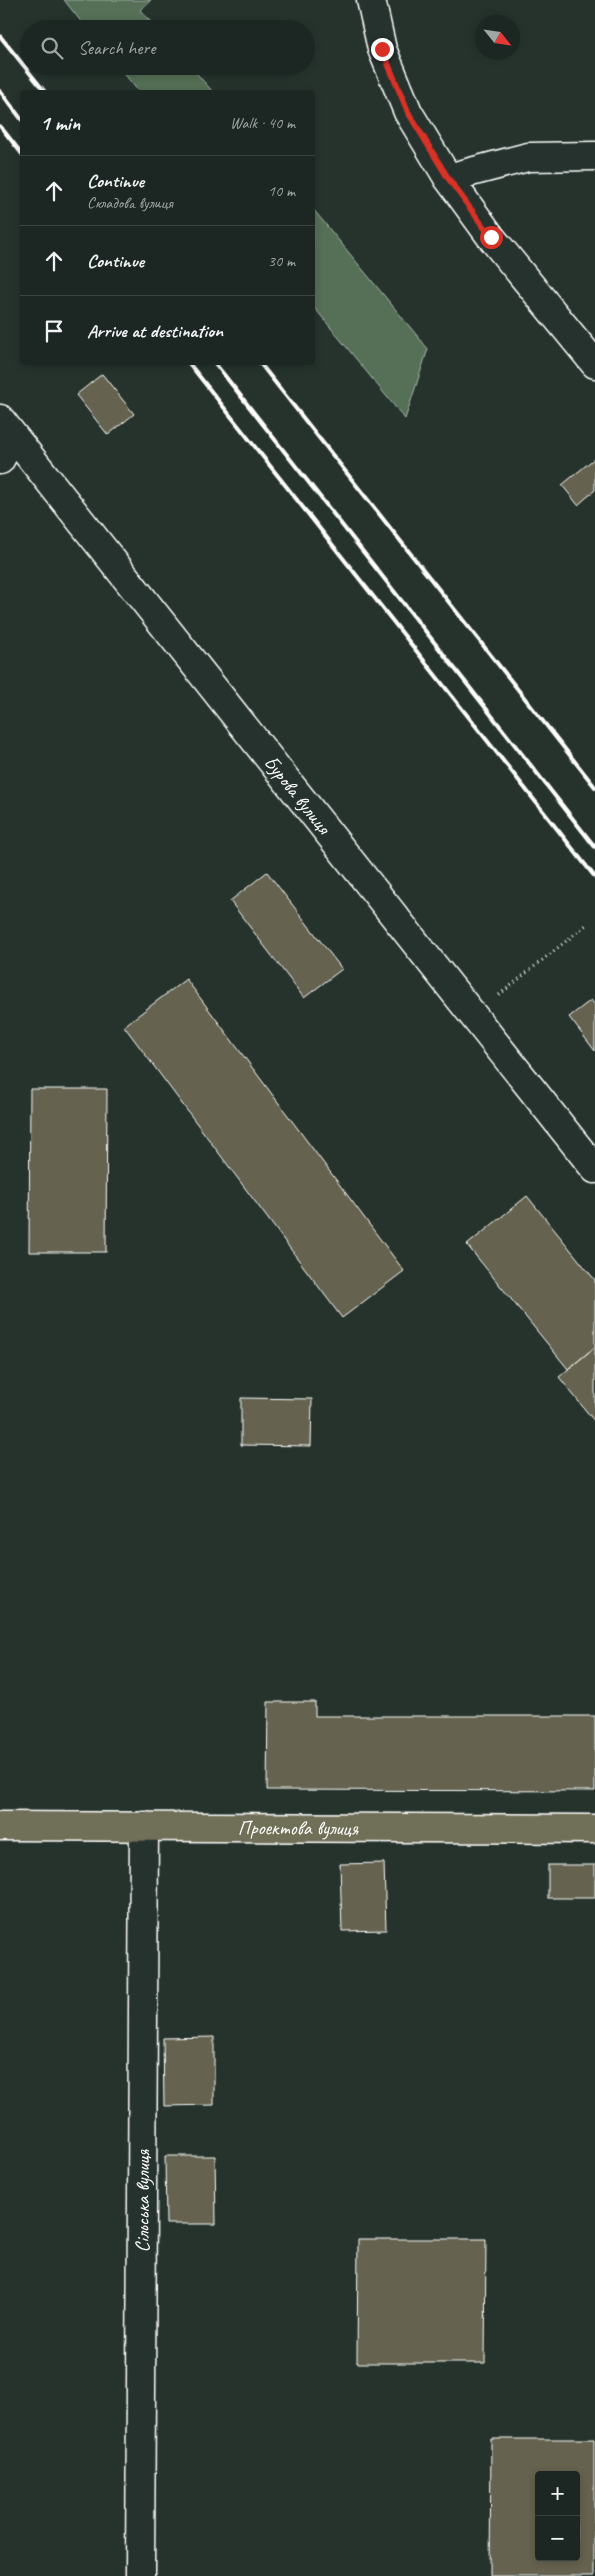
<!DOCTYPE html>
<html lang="en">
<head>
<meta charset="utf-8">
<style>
	:root { --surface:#1c2622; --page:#29322f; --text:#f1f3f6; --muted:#a0a5a5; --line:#3a4340 }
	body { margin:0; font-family:Caveat,sans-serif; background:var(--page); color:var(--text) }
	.controls { position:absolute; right:15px; bottom:15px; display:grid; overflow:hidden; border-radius:5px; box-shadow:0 2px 8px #0003 }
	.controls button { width:45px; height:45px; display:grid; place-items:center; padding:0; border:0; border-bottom:1px solid var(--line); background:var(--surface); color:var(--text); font:25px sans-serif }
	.compass { position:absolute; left:475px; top:15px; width:45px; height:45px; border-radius:50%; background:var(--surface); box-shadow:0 2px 8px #0003; rotate:120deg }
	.stop { position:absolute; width:15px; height:15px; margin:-11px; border:4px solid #d93025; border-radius:50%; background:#fff }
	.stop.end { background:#d93025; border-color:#fff; box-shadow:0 1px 5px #0008 }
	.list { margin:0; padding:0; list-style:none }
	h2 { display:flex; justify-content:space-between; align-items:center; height:65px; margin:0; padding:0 20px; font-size:21px }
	h2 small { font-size:16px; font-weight:400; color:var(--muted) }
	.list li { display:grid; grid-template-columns:32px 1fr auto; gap:15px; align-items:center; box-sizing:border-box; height:70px; padding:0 20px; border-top:1px solid var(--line) }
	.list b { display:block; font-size:19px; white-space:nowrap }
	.list p { margin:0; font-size:16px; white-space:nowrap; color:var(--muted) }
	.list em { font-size:16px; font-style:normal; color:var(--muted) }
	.icon { flex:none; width:28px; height:28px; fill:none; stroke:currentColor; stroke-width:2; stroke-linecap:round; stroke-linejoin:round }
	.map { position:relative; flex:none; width:595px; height:2576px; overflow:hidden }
	.search { position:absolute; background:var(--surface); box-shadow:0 2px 8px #0003; left:20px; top:20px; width:295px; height:55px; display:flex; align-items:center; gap:12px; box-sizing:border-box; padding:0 18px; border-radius:28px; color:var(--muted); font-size:19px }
	.panel { position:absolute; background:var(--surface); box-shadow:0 2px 8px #0003; left:20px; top:90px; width:295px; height:275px; border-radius:5px }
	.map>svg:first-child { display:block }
	.green { fill:#547057; stroke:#aab8ab }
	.building { fill:#65634f; stroke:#fff; fill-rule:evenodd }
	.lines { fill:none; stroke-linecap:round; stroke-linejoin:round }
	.minor-casing { stroke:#fff; stroke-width:31 }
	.major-casing { stroke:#fff; stroke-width:31 }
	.path { stroke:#fff; stroke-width:3; stroke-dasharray:1 4; stroke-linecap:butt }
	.minor { stroke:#26332d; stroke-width:28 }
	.major { stroke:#706f59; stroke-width:28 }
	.rail { stroke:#fff; stroke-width:4 }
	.route { stroke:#d93025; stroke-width:6 }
	.labels { text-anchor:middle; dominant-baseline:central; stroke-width:5; stroke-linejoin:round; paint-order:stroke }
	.street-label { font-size:20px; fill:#fff; stroke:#26332d }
</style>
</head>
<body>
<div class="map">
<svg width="595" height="2576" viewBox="0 0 595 2576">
	<rect width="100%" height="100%" fill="#26332d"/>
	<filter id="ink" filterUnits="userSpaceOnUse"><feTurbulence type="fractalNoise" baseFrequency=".02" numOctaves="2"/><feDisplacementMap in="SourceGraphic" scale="10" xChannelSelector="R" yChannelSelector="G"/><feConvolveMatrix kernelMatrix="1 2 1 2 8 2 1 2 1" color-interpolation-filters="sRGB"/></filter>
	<g filter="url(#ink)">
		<g class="green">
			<path d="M64,0h87l-11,10 17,19h-70z"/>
			<path d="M118,66h72l23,26h-74z"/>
			<path d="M313,209l115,140 -23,70 -92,-113z"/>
		</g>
		<g class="building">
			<path d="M102,374l32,40 -26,21 -32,-40z"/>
			<path d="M595,458v32l-17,15 -16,-20z"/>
			<path d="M267,872l75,97 -38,29 -74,-97z"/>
			<path d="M186,979l218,292 -62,47 -218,-292z"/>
			<path d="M591,1000l4,5v46l-26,-34z"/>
			<path d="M30,1089h77l-1,163h-77z"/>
			<path d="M527,1196l68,84v67l-27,22 -101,-124z"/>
			<path d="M595,1347v75l-36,-45z"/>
			<path d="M241,1398l71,1 -1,47 -70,-1z"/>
			<path d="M268,1702h47v14h280v75l-328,-1z"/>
			<path d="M384,1863l2,67 -44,1 -2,-67z"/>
			<rect x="548" y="1865" width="47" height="33"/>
			<path d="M214,2037v68l-50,1 -1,-68z"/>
			<path d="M165,2156h50l1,68h-50z"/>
			<path d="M358,2239h128l-1,124h-128z"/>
			<path d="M491,2439h103v137h-104zM539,2475h37v82h-37z"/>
		</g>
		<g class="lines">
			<g class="minor-casing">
				<g id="minor">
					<path d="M371,0l11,49 26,63 40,66 43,59 104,127"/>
					<path d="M448,178l80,-21 67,-1"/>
					<path id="s1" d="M0,419l595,750"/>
					<path d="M0,460l13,-24"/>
					<path id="s2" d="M140,2576l4,-750"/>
				</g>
			</g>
			<g class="major-casing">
				<g id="major">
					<path id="s3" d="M0,1826l595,3"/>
				</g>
			</g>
			<path class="path" d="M499,995l87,-70"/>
			<use href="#minor" class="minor"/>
			<use href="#major" class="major"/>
			<g class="rail">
				<path d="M0,36l45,56"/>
				<path d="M0,91l22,29"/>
				<path d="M0,126l22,28"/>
				<path d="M188,362l407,515"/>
				<path d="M214,362l381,485"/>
				<path d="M259,362l336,425"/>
			</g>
		</g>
	</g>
	<g class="lines" filter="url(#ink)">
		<path class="route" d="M382,49l26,63 40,66 43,59"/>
	</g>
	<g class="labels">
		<g class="street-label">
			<text stroke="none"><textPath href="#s1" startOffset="479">Бурова вулиця</textPath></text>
			<text stroke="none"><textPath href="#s3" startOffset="298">Проектова вулиця</textPath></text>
			<text stroke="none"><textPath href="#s2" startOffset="375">Сільська вулиця</textPath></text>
		</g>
	</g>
</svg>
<div class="controls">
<button>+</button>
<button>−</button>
</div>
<svg class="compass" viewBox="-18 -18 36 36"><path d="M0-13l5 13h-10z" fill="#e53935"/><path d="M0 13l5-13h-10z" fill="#a0a5a5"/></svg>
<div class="stop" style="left:491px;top:237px"></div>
<div class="stop end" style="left:382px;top:49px"></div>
<div class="search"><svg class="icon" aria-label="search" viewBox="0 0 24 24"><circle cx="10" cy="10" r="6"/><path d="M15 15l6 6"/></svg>Search here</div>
<section class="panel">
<h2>1 min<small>Walk · 40 m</small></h2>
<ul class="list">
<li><svg class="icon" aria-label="ahead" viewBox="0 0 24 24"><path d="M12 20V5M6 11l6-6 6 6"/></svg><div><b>Continue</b><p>Складова вулиця</p></div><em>10 m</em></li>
<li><svg class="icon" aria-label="ahead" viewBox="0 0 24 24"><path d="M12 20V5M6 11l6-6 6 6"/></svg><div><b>Continue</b></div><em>30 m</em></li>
<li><svg class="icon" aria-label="arrive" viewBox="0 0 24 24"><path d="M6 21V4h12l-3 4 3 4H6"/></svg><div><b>Arrive at destination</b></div></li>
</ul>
</section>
</div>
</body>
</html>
